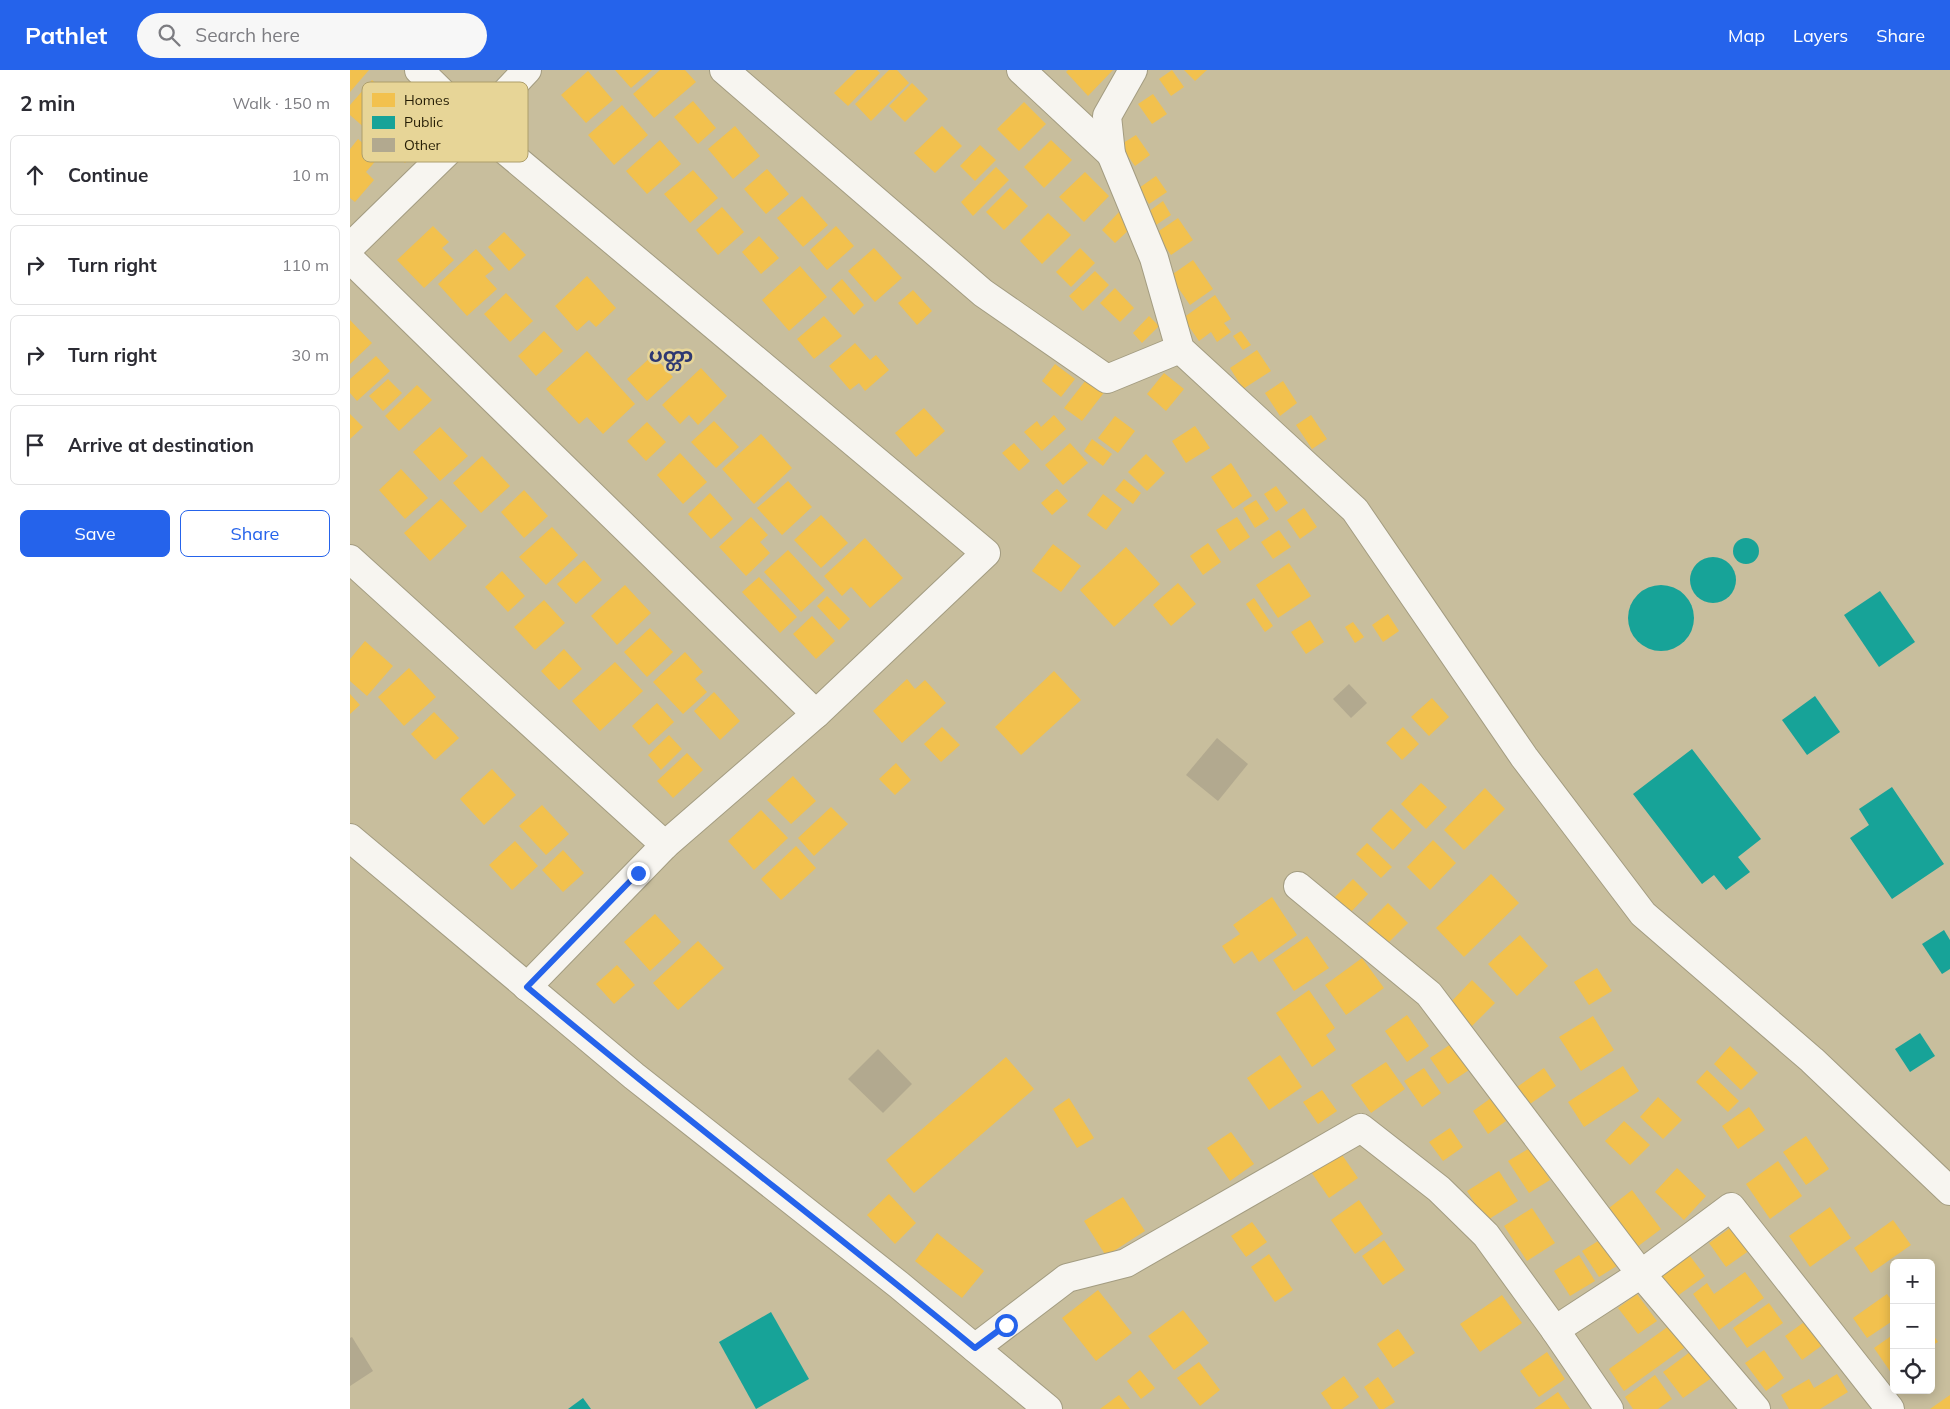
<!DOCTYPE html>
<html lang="en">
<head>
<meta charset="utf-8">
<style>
	:root { --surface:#fff; --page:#f7f7f7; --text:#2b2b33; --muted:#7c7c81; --line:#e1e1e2; --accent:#2563eb }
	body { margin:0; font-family:Mulish,"Noto Sans Myanmar",sans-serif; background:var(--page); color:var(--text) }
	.controls { position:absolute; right:15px; bottom:15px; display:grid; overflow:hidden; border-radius:8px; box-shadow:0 2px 12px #0003 }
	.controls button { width:45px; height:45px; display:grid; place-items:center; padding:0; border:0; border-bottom:1px solid var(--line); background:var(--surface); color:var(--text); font:25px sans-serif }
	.stop { position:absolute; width:15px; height:15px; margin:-11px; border:4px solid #2563eb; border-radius:50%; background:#fff }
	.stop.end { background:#2563eb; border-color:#fff; box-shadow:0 1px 5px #0008 }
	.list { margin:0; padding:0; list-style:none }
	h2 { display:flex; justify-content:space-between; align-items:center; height:65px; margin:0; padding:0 20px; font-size:21px }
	h2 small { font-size:16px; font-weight:400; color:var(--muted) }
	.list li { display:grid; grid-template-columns:32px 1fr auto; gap:15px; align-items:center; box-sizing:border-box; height:80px; margin:0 10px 10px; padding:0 10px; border:1px solid var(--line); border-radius:8px }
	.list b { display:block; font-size:19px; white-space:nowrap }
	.list em { font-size:16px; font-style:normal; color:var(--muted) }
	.actions { display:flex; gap:10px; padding:15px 20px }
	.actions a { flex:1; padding:11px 0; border:1px solid var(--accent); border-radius:8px; text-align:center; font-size:18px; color:var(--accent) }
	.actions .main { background:var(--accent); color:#fff }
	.icon { flex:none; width:28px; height:28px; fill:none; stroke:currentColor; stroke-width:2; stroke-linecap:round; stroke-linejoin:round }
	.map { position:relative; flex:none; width:1600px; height:1339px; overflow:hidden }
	header { display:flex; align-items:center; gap:30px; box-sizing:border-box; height:70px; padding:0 25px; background:var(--accent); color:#fff }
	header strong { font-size:24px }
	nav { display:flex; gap:28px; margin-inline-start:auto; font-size:18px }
	.search { width:350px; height:45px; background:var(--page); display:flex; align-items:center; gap:12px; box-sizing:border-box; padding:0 18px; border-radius:28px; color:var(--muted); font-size:19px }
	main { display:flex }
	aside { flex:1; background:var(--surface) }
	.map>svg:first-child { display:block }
	.homes { fill:#f2c14e }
	.public { fill:#17a398 }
	.building { fill:#b2a98f }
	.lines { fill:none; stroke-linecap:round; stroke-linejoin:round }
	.street-casing { stroke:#a39c81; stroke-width:30 }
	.secondary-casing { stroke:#a39c81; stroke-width:30 }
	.street { stroke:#f7f5f0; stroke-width:28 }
	.secondary { stroke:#f7f5f0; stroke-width:28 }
	.route { stroke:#2563eb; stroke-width:6 }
	.labels { text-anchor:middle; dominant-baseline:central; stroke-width:5; stroke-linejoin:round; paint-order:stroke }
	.quarter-label { font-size:20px; font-weight:bold; fill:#2e3872; stroke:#e7d597 }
	.key { fill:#e7d597; stroke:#ad9e6b; stroke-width:1 }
	.key-label { font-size:14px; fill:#251d05 }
</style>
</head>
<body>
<header>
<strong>Pathlet</strong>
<div class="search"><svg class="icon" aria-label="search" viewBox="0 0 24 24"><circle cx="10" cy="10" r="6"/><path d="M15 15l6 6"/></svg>Search here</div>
<nav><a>Map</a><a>Layers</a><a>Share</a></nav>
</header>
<main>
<aside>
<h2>2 min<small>Walk · 150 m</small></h2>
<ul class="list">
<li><svg class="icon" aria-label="ahead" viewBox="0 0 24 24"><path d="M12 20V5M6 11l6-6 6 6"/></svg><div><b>Continue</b></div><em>10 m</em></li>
<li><svg class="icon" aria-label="right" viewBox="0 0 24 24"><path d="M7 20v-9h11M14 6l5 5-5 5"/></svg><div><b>Turn right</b></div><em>110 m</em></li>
<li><svg class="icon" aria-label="right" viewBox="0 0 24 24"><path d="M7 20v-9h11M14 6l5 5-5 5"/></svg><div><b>Turn right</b></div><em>30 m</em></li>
<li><svg class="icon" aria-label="arrive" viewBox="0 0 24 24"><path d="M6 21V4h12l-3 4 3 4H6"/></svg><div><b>Arrive at destination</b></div></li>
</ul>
<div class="actions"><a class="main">Save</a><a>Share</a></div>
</aside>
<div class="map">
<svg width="1600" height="1339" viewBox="0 0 1600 1339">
	<rect width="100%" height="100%" fill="#c8be9d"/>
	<g class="homes">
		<path d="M0,0h19l-19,22z"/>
		<path d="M265,0h37l-21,18z"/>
		<path d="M310,0h25l11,12 -42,36 -21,-24z"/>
		<path d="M507,0h20l3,3 -32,33 -14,-13z"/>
		<path d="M539,0h8l12,13 -38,38 -16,-17z"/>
		<path d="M718,0h45l-25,26 -22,-24z"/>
		<path d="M822,0l12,17 -13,9 -12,-17z"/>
		<path d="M834,0h23l-12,11z"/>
		<path d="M238,1l25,29 -27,23 -25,-28z"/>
		<path d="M22,10l22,19 -27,31 -17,-15v-10z"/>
		<path d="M562,13l16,16 -23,23 -16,-16z"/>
		<path d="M803,24l14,20 -15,10 -14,-20z"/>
		<path d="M343,31l23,27 -18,16 -24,-27z"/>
		<path d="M674,32l22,22 -27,27 -22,-22z"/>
		<path d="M272,35l26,30 -34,30 -26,-30z"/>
		<path d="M45,42l31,27 -21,24 -30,-27z"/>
		<path d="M385,56l25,30 -27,23 -25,-30z"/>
		<path d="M592,56l20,20 -27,27 -21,-20z"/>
		<path d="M786,65l14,20 -15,11 -15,-21z"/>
		<path d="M8,69l21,18 -13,15 8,8 -19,22 -5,-4v-49z"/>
		<path d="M310,70l21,24 -34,30 -21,-23z"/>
		<path d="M701,70l21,20 -28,28 -20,-21z"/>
		<path d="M630,75l16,15 -21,21 -15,-15z"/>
		<path d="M646,97l13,13 -36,36 -12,-14z"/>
		<path d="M417,99l22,25 -23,20 -22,-25z"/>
		<path d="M343,100l25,28 -28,25 -26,-29z"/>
		<path d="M735,102l24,24 -25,26 -25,-25z"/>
		<path d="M806,106l11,16 -18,12 -10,-16z"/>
		<path d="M660,118l18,18 -24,24 -18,-18z"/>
		<path d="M452,126l26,29 -25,22 -26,-29z"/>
		<path d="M813,131l8,14 -18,12 -9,-12z"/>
		<path d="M372,137l22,25 -26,23 -22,-25z"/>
		<path d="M770,141l14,14 -19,18 -13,-13z"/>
		<path d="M698,143l23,22 -29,29 -22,-23z"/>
		<path d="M828,148l15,22 -22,15 -15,-22z"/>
		<path d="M83,156l16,16 -7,6 12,12 -30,28 -27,-28z"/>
		<path d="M486,156l18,20 -27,24 -17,-20z"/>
		<path d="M154,162l22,23 -17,16 -21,-24z"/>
		<path d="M409,166l20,22 -18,16 -19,-22z"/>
		<path d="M524,178l28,30 -27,24 -27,-31z"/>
		<path d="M730,178l15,15 -24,24 -15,-15z"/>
		<path d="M126,179l18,20 -9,7 12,13 -30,27 -29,-32z"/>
		<path d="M843,190l20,29 -23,16 -20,-29z"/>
		<path d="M450,196l27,31 -38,34 -27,-31z"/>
		<path d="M745,201l14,14 -26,26 -14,-15z"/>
		<path d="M237,206l29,32 -20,19 -7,-7 -12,11 -22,-25z"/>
		<path d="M492,209l22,26 -10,10 -23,-26z"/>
		<path d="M765,218l19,20 -14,14 -20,-19z"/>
		<path d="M563,220l19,21 -15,14 -19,-22z"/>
		<path d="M156,223l27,28 -23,21 -26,-28z"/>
		<path d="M865,225l16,24 -7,4 7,9 -14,10 -6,-10 -12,9 -16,-23z"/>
		<path d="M474,246l18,20 -28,23 -17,-20z"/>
		<path d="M799,246l10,10 -17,17 -9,-10z"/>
		<path d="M0,250l22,23 -22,21z"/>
		<path d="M194,261l19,20 -27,25 -18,-20z"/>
		<path d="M891,261l10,14 -8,5 -10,-14z"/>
		<path d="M505,273l15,17 6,-5 13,15 -24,21 -6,-8 -9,7 -21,-24z"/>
		<path d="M907,280l14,21 -28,18 -13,-21z"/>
		<path d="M237,281l48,53 -32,30 -16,-17 -8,7 -33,-35z"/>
		<path d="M303,285l20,22 -26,24 -20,-22z"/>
		<path d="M26,286l14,15 -33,30 -7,-8v-14z"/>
		<path d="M705,294l20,15 -14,18 -19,-16z"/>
		<path d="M351,298l26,28 -29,29 -9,-10 -9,9 -18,-19z"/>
		<path d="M814,303l20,16 -18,22 -19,-17z"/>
		<path d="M739,306l17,14 -24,31 -18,-13z"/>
		<path d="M38,309l14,14 -19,18 -14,-15z"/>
		<path d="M933,311l14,22 -17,13 -15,-23z"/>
		<path d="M67,315l15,15 -33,31 -14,-15z"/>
		<path d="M574,338l21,23 -29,26 -21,-24z"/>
		<path d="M0,344l13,13 -13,12z"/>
		<path d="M704,345l12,14 -24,22 -18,-19 13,-11 4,6z"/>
		<path d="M961,345l16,24 -15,10 -16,-24z"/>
		<path d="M765,346l20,15 -17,22 -20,-15z"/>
		<path d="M364,351l25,26 -23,21 -25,-26z"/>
		<path d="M297,352l19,20 -20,19 -19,-20z"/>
		<path d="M845,356l15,22 -24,15 -14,-22z"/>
		<path d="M90,357l28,29 -28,25 -27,-29z"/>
		<path d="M411,364l31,34 -38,36 -32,-35z"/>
		<path d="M742,369l20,15 -9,12 -19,-15z"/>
		<path d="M664,373l16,18 -11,10 -17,-18z"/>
		<path d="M720,373l18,20 -25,22 -18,-20z"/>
		<path d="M330,383l27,29 -24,22 -26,-29z"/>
		<path d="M796,384l19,19 -18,18 -19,-19z"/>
		<path d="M132,386l28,30 -29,27 -28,-30z"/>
		<path d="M881,393l21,33 -19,13 -22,-32z"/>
		<path d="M51,399l27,29 -23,21 -26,-29z"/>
		<path d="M774,409l17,14 -8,11 -18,-14z"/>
		<path d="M438,411l24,26 -30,28 -25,-27z"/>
		<path d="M926,416l12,17 -12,9 -12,-18z"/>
		<path d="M707,419l11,12 -16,14 -11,-12z"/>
		<path d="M174,420l24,26 -24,22 -23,-26z"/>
		<path d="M360,423l23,26 -22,20 -23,-25z"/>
		<path d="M753,424l19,15 -16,21 -19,-15z"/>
		<path d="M91,429l26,27 -37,35 -26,-28z"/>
		<path d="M906,430l13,19 -14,9 -12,-20z"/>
		<path d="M954,438l13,19 -17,12 -13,-19z"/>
		<path d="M471,445l27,28 -27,25 -27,-28z"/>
		<path d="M401,447l17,18 -8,7 10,11 -24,23 -27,-29z"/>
		<path d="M887,447l13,20 -20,14 -14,-21z"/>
		<path d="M202,457l26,28 -32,30 -27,-28z"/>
		<path d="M929,460l12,17 -18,12 -12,-17z"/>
		<path d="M515,468l38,40 -33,30 -19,-21 -9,9 -18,-20z"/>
		<path d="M858,473l13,19 -18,13 -13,-19z"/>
		<path d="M703,474l28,22 -20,26 -29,-21z"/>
		<path d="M776,477l34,37 -46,43 -34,-37z"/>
		<path d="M438,480l37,40 -24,22 -37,-40z"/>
		<path d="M234,490l18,20 -26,24 -19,-20z"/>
		<path d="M939,493l22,33 -33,22 -22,-33z"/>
		<path d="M152,501l23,25 -17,16 -23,-25z"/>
		<path d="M409,507l38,40 -17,16 -38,-41z"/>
		<path d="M828,513l18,21 -25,22 -18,-21z"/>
		<path d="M275,515l26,28 -34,32 -26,-29z"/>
		<path d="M477,526l23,23 -11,11 -22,-24z"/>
		<path d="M904,528l19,28 -8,6 -19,-28z"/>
		<path d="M194,530l21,23 -30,27 -21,-23z"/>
		<path d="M1038,544l11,17 -16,11 -11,-17z"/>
		<path d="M462,546l23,25 -19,18 -23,-25z"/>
		<path d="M960,550l14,22 -18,12 -15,-22z"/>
		<path d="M1003,552l11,15 -9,6 -10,-16z"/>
		<path d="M300,558l23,24 -26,25 -23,-25z"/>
		<path d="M15,571l28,25 -26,30 -17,-15v-22z"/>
		<path d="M214,579l18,20 -23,21 -18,-19z"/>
		<path d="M335,582l18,20 -8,7 12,13 -24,22 -30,-32z"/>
		<path d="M265,592l28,29 -43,40 -28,-30z"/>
		<path d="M59,598l27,29 -32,29 -26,-29z"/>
		<path d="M704,601l27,29 -60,55 -26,-28z"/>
		<path d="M557,609l8,10 10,-9 21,23 -44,40 -29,-32z"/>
		<path d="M364,622l26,29 -20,19 -26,-29z"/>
		<path d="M0,624l10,11 -10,9z"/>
		<path d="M1082,628l17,19 -20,19 -18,-19z"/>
		<path d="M307,633l17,19 -25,23 -17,-19z"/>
		<path d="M84,642l25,26 -24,22 -24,-26z"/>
		<path d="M592,657l18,18 -19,17 -17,-18z"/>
		<path d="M1053,657l16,17 -17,16 -16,-17z"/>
		<path d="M319,665l13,14 -21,21 -13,-15z"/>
		<path d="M337,683l16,17 -30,28 -16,-17z"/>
		<path d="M546,693l15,17 -16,15 -16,-16z"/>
		<path d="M142,699l24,26 -32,30 -24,-26z"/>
		<path d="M443,706l23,25 -25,23 -24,-24z"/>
		<path d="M1071,713l26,24 -21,22 -25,-25z"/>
		<path d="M1135,718l20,21 -41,41 -20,-20z"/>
		<path d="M192,735l27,29 -23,21 -27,-29z"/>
		<path d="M481,737l17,17 -34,32 -16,-18z"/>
		<path d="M1041,739l21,21 -19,20 -22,-21z"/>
		<path d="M411,740l27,28 -34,32 -26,-29z"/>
		<path d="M1083,770l23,23 -26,27 -23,-23z"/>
		<path d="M165,771l23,25 -26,24 -23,-25z"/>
		<path d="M1017,773l25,24 -11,11 -25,-24z"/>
		<path d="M446,776l20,22 -35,32 -20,-21z"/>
		<path d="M213,780l21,23 -21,19 -21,-22z"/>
		<path d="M1141,804l28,29 -55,54 -28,-29z"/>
		<path d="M1003,809l15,15 -19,20 -15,-16z"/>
		<path d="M922,827l25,38 -38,27 -7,-11 -18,13 -12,-18 18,-12 -7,-9z"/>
		<path d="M1038,833l20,20 -21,21 -20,-20z"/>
		<path d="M305,844l26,28 -31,29 -26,-29z"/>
		<path d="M1170,865l28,31 -31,30 -29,-32z"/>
		<path d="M957,866l22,32 -35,23 -21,-31z"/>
		<path d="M348,871l26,27 -46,42 -25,-27z"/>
		<path d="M1012,888l22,30 -38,27 -21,-30z"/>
		<path d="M267,895l18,20 -21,19 -18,-20z"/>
		<path d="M1247,898l15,23 -23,14 -15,-23z"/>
		<path d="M1122,910l23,23 -24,24 -23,-22z"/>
		<path d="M959,920l26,38 -9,7 10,15 -24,17 -36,-54z"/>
		<path d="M1057,945l22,31 -22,16 -22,-31z"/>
		<path d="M1243,946l21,34 -33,21 -22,-34z"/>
		<path d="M1101,974l18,26 -21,14 -18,-26z"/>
		<path d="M1380,976l28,27 -17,17 -27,-26z"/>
		<path d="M930,985l22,32 -33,23 -22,-32z"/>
		<path d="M656,987l28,32 -120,104 -28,-33z"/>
		<path d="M1036,992l19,27 -34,24 -20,-28z"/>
		<path d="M1273,996l16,25 -55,36 -16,-25z"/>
		<path d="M1074,998l17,25 -19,14 -18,-26z"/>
		<path d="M1194,998l12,18 -26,18 -13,-17z"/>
		<path d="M1357,1000l32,31 -11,11 -32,-30z"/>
		<path d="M972,1020l15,21 -19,13 -15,-22z"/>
		<path d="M1308,1027l24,23 -19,19 -23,-22z"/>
		<path d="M719,1028l25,40 -17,10 -24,-39z"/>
		<path d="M1141,1028l15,23 -18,13 -15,-23z"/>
		<path d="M1399,1037l16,23 -27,19 -16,-23z"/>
		<path d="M1274,1051l26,24 -20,20 -25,-24z"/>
		<path d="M1100,1058l13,19 -20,14 -14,-19z"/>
		<path d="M881,1062l23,32 -24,17 -23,-33z"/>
		<path d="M1456,1066l23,33 -23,16 -23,-33z"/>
		<path d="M1180,1078l20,32 -21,13 -21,-32z"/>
		<path d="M988,1079l20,29 -29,20 -20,-29z"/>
		<path d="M1428,1091l24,35 -32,23 -24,-35z"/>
		<path d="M1327,1098l29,28 -22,24 -29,-28z"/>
		<path d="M1149,1101l19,30 -32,20 -19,-30z"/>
		<path d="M1282,1120l29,39 -24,18 -28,-39z"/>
		<path d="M539,1124l27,29 -21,21 -28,-29z"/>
		<path d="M773,1127l22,34 -39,25 -22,-35z"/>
		<path d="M1009,1130l24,34 -28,20 -24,-34z"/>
		<path d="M1480,1137l21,31 -41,29 -21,-31z"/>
		<path d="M1182,1138l23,35 -28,18 -23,-35z"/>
		<path d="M1543,1150l18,25 -40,28 -17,-25z"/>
		<path d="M902,1152l15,20 -21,15 -15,-21z"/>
		<path d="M1383,1156l17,24 -24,17 -17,-24z"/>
		<path d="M587,1163l47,38 -22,27 -47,-37z"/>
		<path d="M1253,1168l17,26 -21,13 -17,-26z"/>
		<path d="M1034,1170l21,30 -22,15 -21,-29z"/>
		<path d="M919,1184l24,36 -18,12 -24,-35z"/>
		<path d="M1229,1185l16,26 -25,15 -16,-25z"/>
		<path d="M1340,1186l15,20 -29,21 -15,-21z"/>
		<path d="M1395,1202l19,26 -45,32 -26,-36 14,-11 7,11z"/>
		<path d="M748,1220l34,43 -36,28 -34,-43z"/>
		<path d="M1287,1224l20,27 -19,13 -20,-26z"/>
		<path d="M1537,1224l7,10v16l-27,18 -14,-20z"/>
		<path d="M1152,1225l20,28 -42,29 -20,-28z"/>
		<path d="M1419,1233l14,20 -36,25 -14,-20z"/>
		<path d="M833,1240l26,33 -35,27 -26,-34z"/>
		<path d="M1457,1250l17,24 -22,16 -17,-24z"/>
		<path d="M1323,1253l15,22 -64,46 -15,-22z"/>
		<path d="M1048,1259l17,24 -22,15 -16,-24z"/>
		<path d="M1581,1262l7,10 -7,4z"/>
		<path d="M1544,1264v39l-2,1 -18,-26z"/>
		<path d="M1344,1279l19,28 -30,21 -20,-26z"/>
		<path d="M1414,1280l20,28 -18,13 -21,-28z"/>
		<path d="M1197,1282l18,27 -26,18 -19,-26z"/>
		<path d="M849,1292l21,28 -20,16 -23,-28z"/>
		<path d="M790,1300l15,18 -14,11 -14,-18z"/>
		<path d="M1487,1304l11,18 -28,17h-31l-8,-14 28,-16 5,9z"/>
		<path d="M1305,1305l17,24 -14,10h-25l-8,-12z"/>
		<path d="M994,1306l15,21 -17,12h-10l-11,-16z"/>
		<path d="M1028,1307l17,25 -11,7h-5l-15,-22z"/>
		<path d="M1208,1322l12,17h-36z"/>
		<path d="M769,1325l11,14h-30z"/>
		<path d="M1600,1325v14h-20z"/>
	</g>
	<g class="public">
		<circle cx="1396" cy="481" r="13"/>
		<circle cx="1363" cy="510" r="23"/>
		<circle cx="1311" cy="548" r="33"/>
		<path d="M1530,521l35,51 -36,25 -35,-52z"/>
		<path d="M1465,626l25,36 -33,23 -25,-35z"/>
		<path d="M1342,679l69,90 -23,18 12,15 -24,18 -12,-15 -12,9 -69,-90z"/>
		<path d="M1542,717l52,77 -52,35 -42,-61 19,-13 -10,-16z"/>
		<path d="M1594,860l6,10v29l-8,5 -20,-30z"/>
		<path d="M1570,963l15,23 -25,16 -15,-23z"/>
		<path d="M421,1242l38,67 -53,30 -37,-67z"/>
		<path d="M233,1328l8,11h-23z"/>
	</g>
	<g class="building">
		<path d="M999,614l18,19 -16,15 -18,-19z"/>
		<path d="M867,668l31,26 -30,37 -32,-26z"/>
		<path d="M528,979l34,35 -29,29 -35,-34z"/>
		<path d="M2,1267l21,34 -23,15v-48z"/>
	</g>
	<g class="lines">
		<g class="street-casing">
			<g id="street">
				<path d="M69,0l56,55 511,428 -170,161 -151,131 -138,142"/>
				<path d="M374,0l259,223 124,86 73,-30"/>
				<path d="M671,0l90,84"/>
				<path d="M783,0l-26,46 4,38 43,104 26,91 175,161 169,247 119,157 169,146 138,131"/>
				<path d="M0,177l125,-122 52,-55"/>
				<path d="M0,189l466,455"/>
				<path d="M0,489l315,286"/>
				<path d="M948,816l131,108 212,280 115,135"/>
				<path d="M1205,1260l86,-56 90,-67 159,202"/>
				<path d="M625,1278l92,-70 59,-15 235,-135 78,61 47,46 69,95 54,79"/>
			</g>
		</g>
		<g class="secondary-casing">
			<path id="secondary" d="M0,768l284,238 265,209 149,124"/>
		</g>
		<use href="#street" class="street"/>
		<use href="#secondary" class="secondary"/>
	</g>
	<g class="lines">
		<path class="route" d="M288,803l-111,114c147,124 300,239 448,361l31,-23"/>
	</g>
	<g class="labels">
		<g class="quarter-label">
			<text x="321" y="284">ပတ္တာ</text>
		</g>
	</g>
	<rect x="12" y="12" width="166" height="80" rx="8" class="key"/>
	<rect x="22" y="23" width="23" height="14" fill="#f2c14e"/>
	<rect x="22" y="46" width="23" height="13" fill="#17a398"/>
	<rect x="22" y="68" width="23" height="14" fill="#b2a98f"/>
	<g class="key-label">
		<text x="54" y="35">Homes</text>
		<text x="54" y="57">Public</text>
		<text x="54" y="80">Other</text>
	</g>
</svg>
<div class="controls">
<button>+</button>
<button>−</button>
<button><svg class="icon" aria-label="locate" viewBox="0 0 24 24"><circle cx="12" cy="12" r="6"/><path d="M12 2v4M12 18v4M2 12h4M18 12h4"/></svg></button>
</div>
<div class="stop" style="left:656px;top:1255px"></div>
<div class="stop end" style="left:288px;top:803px"></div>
</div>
</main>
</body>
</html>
